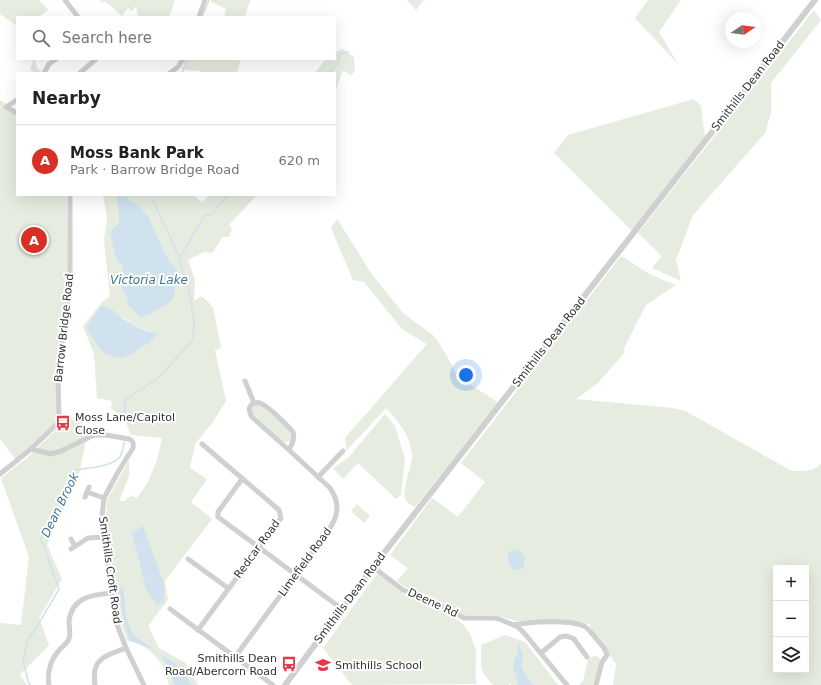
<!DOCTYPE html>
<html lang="en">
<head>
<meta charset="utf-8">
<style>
	:root { --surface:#fff; --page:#f6f6f6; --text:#222; --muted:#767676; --line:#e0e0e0; --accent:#d93025 }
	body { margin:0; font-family:"DejaVu Sans",sans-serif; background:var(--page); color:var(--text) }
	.controls { position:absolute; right:12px; bottom:12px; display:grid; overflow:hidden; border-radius:0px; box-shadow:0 4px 16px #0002 }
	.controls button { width:36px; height:36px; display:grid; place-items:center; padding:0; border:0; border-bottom:1px solid var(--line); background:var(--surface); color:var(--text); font:20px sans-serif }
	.compass { position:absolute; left:725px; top:12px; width:36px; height:36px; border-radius:50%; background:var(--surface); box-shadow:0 4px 16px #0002; rotate:77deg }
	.you { position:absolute; left:466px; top:375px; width:14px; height:14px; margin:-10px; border:3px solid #fff; border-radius:50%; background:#1a73e8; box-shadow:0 0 0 6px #1a73e833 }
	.badge { display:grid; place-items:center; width:26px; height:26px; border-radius:50%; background:var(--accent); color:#fff; font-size:13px; font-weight:700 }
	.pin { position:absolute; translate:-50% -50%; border:2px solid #fff; box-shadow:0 1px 4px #0006 }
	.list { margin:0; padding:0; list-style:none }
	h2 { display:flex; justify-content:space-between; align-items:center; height:52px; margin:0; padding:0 16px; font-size:17px }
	h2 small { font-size:13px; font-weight:400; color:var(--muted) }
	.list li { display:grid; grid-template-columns:26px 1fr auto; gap:12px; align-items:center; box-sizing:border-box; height:72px; padding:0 16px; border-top:1px solid var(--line) }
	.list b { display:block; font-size:15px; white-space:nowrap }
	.list p { margin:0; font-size:13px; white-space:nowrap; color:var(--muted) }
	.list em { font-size:13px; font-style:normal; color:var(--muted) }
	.icon { flex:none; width:22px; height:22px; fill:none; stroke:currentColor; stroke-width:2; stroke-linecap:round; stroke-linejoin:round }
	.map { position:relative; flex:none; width:821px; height:685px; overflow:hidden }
	.search { position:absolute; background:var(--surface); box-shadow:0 4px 16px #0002; left:16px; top:16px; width:320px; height:44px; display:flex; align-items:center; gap:10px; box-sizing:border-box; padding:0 14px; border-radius:0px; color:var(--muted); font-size:15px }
	.panel { position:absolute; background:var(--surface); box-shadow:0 4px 16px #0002; left:16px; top:72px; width:320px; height:124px; border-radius:0px }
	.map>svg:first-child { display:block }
	.green { fill:#e6ecdf; fill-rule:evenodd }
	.water { fill:#cfe2ee }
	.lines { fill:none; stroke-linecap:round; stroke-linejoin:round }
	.stream { stroke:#cfe2ee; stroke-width:1.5 }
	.minor { stroke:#d0d0d0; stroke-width:5 }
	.tertiary { stroke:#d0d0d0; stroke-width:6 }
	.labels { text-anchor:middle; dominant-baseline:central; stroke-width:4; stroke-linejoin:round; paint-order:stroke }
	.street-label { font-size:11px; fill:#333; stroke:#fff }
	.poi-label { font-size:11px; fill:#333; stroke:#fff; text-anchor:start }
	.water-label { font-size:12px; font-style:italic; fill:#3f7597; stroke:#fff }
</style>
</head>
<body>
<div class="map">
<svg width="821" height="685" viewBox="0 0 821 685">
	<rect width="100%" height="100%" fill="#fff"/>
	<g class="green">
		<path d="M0,0h39l9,10 -9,7h-22v9l-17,-12z"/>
		<path d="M100,0h75l-6,17h-31l-2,-11 -4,5 -4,-3 -6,8 -17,-15 -3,2z"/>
		<path d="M211,0h40l-3,6 -3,11h-21l2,-8 -15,-7z"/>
		<path d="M407,0h17l-8,10z"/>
		<path d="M648,0h33l-22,32 19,32 -43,-46z"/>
		<path d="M814,10l7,10 -50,63v30l-6,20 -72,82 -17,45 5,21 -29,-13 10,-12 -24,-23z"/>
		<path d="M343,49l11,8 1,13 -4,6 -6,-5 -3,1 -6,18 -1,1v-18h-20l11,-14h9v-7z"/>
		<path d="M32,59h3l2,9 4,4 -1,1h-5l-5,-3 3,-8z"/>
		<path d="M185,59h56l-4,14h-36l-1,-2c-7,-1 -12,0 -18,-2z"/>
		<path d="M694,99l7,7 4,31 -73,94 -78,-78 14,-18z"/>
		<path d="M0,100l6,4v5l11,6v80h50l1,90 -10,87 1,47 -28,30 -16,10 -15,-21z"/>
		<path d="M103,195h13l3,21 -1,8 -6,5 -2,7 6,23 7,8 -2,19 5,9 2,10 21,10 24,-15 2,-10 1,-21 -9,-12 -9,-19 -10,-23 -13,-13 -6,-2 -3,-5h67l9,7 7,-7h48l-28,30 3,4 -3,8h-6l-11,16 -8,-1 -16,8 7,20 -1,21 8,-5 11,11 8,41 -6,2 11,51 -13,21 -18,22 -5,24 17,11 -16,23 21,17 -47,62 3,19 -20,26 11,22 27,15 12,22h-6l-3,-4 -3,-10 -23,-10 4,5 4,13 4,6h-6c-2,-7 -5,-19 -10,-24 -7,-10 -20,-20 -32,-20l-8,-23 -13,-101 1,-17 22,-40v16l-10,25h7l1,-3 4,-2 6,2 11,-16 9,-22 5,-22 -31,-3 -8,-19 -12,-7 1,-8 -15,-3 -3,-44 -11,-28 20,-25 7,-5 -6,-56 3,-21zM101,306c5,3 10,5 15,8 13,7 23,15 38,18l2,4 -8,8 -9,6 -50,-28z"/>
		<path d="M337,219l36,57 31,38 30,22 10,15 14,26 40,25 -83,105c-2,-1 -6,-3 -8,-5 -8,-10 5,-33 5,-46 -1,-19 -13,-35 -26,-48l-37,40 -2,4 -2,-14 82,-94 -25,-15 -38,-47 -11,-2 -22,-52z"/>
		<path d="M621,256l30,19 25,10 -30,20 -23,45 2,2 -28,32 -21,15 97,9 12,3 107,60c10,0 21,1 29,-7v221h-208l3,-21 -25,-35 -2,-5 -22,-4 -51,1 -20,-6h-33l-31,-18 -27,-10 -8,-6 11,-13 -18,-13 42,-57 26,19 27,-35 -24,-19zM776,568h30v102h-30z"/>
		<path d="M258,404l4,2 29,26c3,6 -1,11 -7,10l-30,-27c-4,-5 -2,-9 4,-11z"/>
		<path d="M64,414l24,14 -8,43 -14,33 -19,41 15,34 -23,39 10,27 -29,30 7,10h-27v-62l21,2 8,-68 -28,-79 26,-20 28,-27z"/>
		<path d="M385,414l10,12 10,33 -4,36 -5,4 -38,-36 -15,16 -10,-11 15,-10z"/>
		<path d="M357,504l13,12 -6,7 -13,-12z"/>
		<path d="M377,574c9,6 18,14 27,20 23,13 58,17 68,45 1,4 3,8 4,12 1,11 -2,22 1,33l-125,1 -29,-37z"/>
		<path d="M505,635l20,7 33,43h-47v-2l-3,2h-15c-3,-4 -8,-9 -10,-13 -3,-6 -1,-19 -2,-27z"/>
		<path d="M594,656l5,1 2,5 -8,23h-14l4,-4 5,-22z"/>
	</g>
	<g class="water">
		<path d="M116,195h10l3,5 6,2 13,13 10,23 9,19 9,12 1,11 -4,20 -24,15 -9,2 -12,-12 -2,-10 -5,-9 2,-19 -7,-8 -6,-23 2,-7 6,-5 1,-8z"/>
		<path d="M101,306c9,-1 14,7 21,12 8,5 17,10 25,13 4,1 6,1 9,2v3l-8,8 -20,12 -7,2 -14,-3 -7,-6 -12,-18 -1,-5 2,-4z"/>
		<path d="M143,526l21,58v18l-7,3 -11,-16 -14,-56z"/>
		<path d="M516,549c10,5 10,11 6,20l-8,1c-7,-6 -8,-11 -4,-19z"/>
		<path d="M123,587l3,30 7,18 20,14 -23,-8 -6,-19 -6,-34z"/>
		<path d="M518,642l5,13 -2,10 4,10 9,10h-16l-5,-19 1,-6 4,-7z"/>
		<path d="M162,655l24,16 3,10 3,4h-17c-5,-7 -4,-11 -8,-18 -2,-5 -4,-6 -5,-12z"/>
	</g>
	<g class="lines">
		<g class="stream">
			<path d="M202,17l7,-17"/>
			<path d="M182,73l5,-14"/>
			<path d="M329,73l9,-10 2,-9 8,-2"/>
			<path d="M179,258l26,-43 7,-1 16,-19"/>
			<path d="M125,416v-16l33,-22 35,-38 1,-20 -5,-29 -11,-36 -26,-57 -1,-3"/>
			<path d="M30,685l-2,-4 -5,-20 4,-20 11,-16 21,-36 -18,-50 34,-69c12,-2 36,-3 44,-12 4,-5 4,-10 5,-16"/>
		</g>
		<g class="minor">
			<path d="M65,0l13,17"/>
			<path d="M199,17l6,-17"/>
			<path d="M44,73l5,-9 7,-5"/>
			<path d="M80,73l16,-14"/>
			<path d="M170,73l8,-6 5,-8"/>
			<path d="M17,100l-11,7 11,6"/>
			<path d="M245,381l9,22"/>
			<path d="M31,449l20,5 10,-3 33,-16h12l23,4c4,2 5,4 4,9l-15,24 -14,26 -2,18 2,21 12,85 10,26 18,37"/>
			<path d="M0,474l31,-25 27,-26 1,-4 -1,-47 12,-86v-91"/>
			<path d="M318,477l25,-26"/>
			<path d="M242,479l-24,33v5l124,92"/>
			<path d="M87,492l17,6"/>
			<path d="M85,497l4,-10"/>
			<path d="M71,539l4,7"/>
			<path d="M71,549l17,-11 16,-1"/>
			<path d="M188,559l40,29"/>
			<path d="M373,567l30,23 29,11 32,17h31l4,1 19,8 7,7 42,51"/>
			<path d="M170,609l103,76"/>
			<path d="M513,625c17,-3 55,-6 71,1 6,4 10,10 15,16 3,4 7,7 8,13l-5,7 -6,23"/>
			<path d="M198,630l83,-112 -2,-8 -77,-66"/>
			<path d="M541,653l19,-16 7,-1 7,3 13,18"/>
			<path d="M235,657l93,-126c10,-14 13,-27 2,-43l-41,-38 -37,-33c-2,-3 -4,-8 -1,-12 3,-3 8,-3 11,-1 7,3 26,22 31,28 2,7 -1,12 -4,18"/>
			<path d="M49,685c-2,-10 1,-24 8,-32 3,-5 10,-9 12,-14 2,-5 0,-13 0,-18 3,-24 23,-26 42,-28"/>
			<path d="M95,685c-4,-27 10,-29 31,-37"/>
		</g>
		<path class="tertiary" d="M285,685l88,-118 442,-567"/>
	</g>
	<defs>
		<g id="bus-bare" transform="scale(1.2)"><path d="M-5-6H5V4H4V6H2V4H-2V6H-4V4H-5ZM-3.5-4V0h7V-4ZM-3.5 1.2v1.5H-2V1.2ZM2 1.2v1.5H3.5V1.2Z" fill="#e63946" stroke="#fff" stroke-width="2.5" paint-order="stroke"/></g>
		<g id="school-bare" transform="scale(1.2)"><path d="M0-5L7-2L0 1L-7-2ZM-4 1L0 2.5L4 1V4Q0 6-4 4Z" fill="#e63946" stroke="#fff" stroke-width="2.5" paint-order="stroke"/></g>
	</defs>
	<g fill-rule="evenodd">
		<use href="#bus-bare" x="63" y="423"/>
		<use href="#bus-bare" x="289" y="664"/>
		<use href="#school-bare" x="323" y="665"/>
	</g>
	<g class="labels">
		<g class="street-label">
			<text transform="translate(748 86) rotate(-52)">Smithills Dean Road</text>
			<text transform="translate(64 328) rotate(-84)">Barrow Bridge Road</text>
			<text transform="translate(549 342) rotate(-52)">Smithills Dean Road</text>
			<text transform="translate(257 549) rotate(-54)">Redcar Road</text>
			<text transform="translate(305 562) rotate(-54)">Limefield Road</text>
			<text transform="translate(110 570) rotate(82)">Smithills Croft Road</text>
			<text transform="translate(350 598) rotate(-53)">Smithills Dean Road</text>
			<text transform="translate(433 603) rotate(25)">Deene Rd</text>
		</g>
		<g class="poi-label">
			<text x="75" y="417">Moss Lane/Capitol<tspan x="75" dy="13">Close</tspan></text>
			<text x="277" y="658" text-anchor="end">Smithills Dean<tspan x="277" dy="13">Road/Abercorn Road</tspan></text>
			<text x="335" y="665">Smithills School</text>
		</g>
		<g class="water-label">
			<text x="149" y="280">Victoria Lake</text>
			<text transform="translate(60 505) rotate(-64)">Dean Brook</text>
		</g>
	</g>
</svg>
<div class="controls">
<button>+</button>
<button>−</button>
<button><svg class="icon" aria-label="layers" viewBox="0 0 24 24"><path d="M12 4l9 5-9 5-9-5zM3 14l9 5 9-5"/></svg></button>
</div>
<svg class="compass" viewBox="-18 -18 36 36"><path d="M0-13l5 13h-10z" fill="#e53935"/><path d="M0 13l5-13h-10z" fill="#767676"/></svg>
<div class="you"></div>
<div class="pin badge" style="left:34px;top:240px">A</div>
<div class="search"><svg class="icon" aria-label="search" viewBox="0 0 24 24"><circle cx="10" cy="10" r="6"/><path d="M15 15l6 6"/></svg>Search here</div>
<section class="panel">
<h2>Nearby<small></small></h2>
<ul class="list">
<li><span class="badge">A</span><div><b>Moss Bank Park</b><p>Park · Barrow Bridge Road</p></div><em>620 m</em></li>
</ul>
</section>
</div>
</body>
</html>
